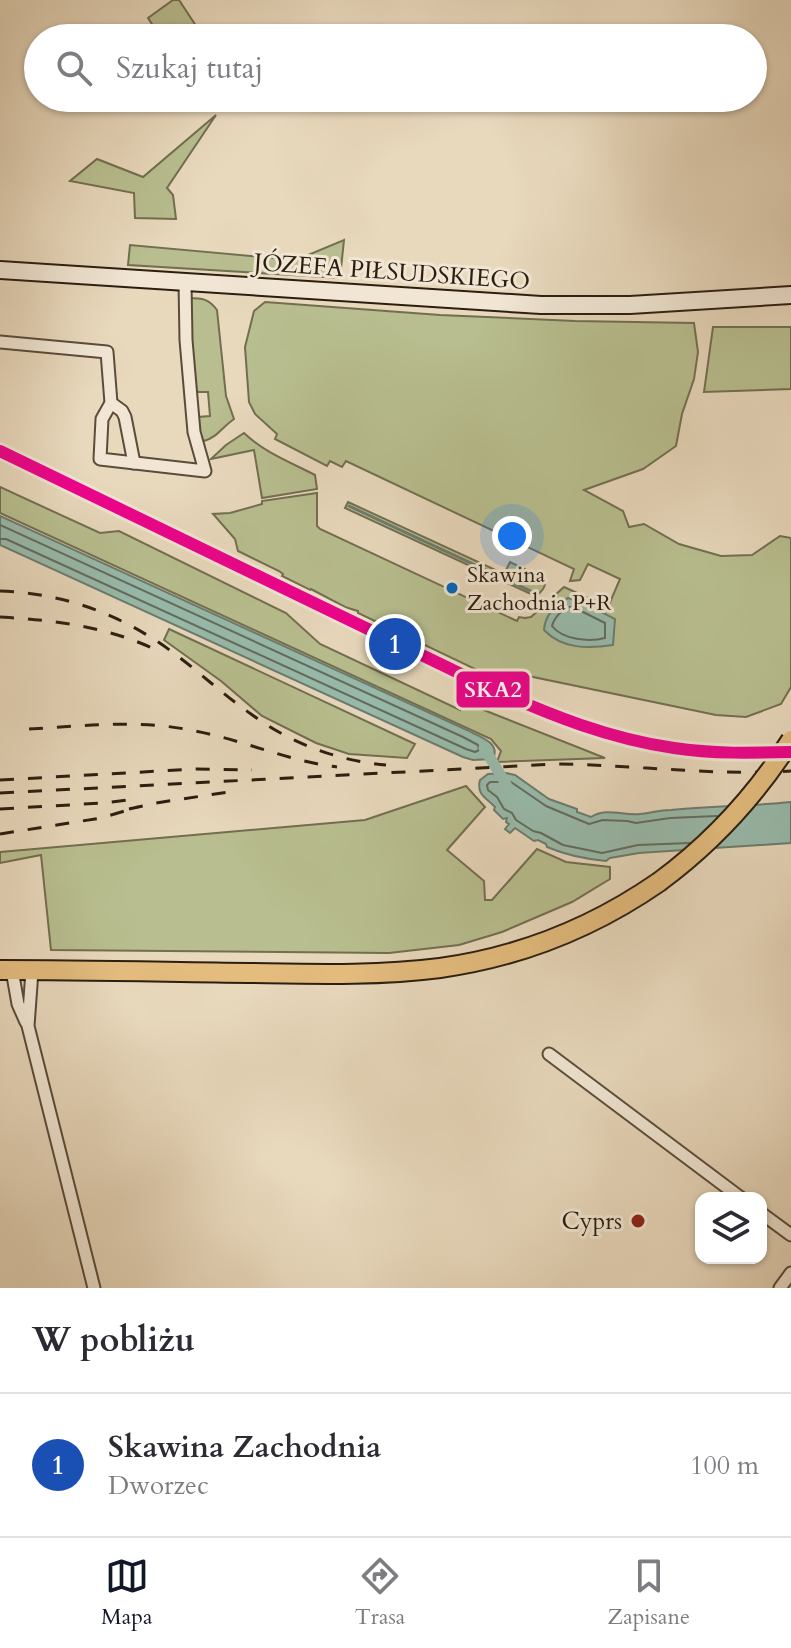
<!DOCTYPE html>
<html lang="pl">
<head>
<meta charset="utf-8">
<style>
	:root { --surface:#fff; --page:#f2f2f3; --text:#2b2b33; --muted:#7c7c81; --line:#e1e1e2; --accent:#111827 }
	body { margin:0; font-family:Cardo,serif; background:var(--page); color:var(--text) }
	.controls { position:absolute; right:24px; bottom:24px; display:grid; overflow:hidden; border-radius:16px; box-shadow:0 2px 6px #0004 }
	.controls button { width:72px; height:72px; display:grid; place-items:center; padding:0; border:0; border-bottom:2px solid var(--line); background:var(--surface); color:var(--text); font:40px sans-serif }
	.you { position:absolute; left:512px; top:536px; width:28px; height:28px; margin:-20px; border:6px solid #fff; border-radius:50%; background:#1a73e8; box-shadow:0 0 0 12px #1a73e833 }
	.badge { display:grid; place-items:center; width:52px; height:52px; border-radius:50%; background:var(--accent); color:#fff; font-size:26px; font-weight:700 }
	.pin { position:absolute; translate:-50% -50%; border:4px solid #fff; box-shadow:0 2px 8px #0006 }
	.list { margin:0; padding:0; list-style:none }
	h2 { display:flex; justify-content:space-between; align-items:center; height:104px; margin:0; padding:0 32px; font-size:34px }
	h2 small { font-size:26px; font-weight:400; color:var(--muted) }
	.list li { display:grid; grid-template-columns:52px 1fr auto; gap:24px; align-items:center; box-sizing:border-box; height:144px; padding:0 32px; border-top:2px solid var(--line) }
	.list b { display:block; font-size:30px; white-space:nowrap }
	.list p { margin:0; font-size:26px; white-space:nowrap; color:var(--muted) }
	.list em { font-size:26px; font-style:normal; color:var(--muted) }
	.icon { flex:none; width:44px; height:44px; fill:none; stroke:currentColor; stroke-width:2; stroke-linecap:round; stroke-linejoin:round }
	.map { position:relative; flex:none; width:791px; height:1288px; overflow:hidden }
	.search { position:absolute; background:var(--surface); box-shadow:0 2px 6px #0004; left:24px; right:24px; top:24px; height:88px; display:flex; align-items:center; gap:20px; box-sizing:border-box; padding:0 28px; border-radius:44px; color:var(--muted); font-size:30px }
	.sheet { height:248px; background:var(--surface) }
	nav { display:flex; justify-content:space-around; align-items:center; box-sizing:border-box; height:112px; border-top:2px solid var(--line); background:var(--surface); font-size:22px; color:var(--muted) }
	nav a { display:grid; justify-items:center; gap:4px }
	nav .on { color:var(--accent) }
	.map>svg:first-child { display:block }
	.green { fill:#b8be8f; stroke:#726e50; stroke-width:2 }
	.water { fill:#98bbac; stroke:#6c7c6e; stroke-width:2 }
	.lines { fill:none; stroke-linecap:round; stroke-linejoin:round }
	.shore { stroke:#626c5e; stroke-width:2 }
	.stream { stroke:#6c7c6e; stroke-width:3 }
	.canal { stroke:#98bbac; stroke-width:11 }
	.street-casing { stroke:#5a4c3b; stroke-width:15 }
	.secondary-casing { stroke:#2b1e10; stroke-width:20 }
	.primary-casing { stroke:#2b1e10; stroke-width:22 }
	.street { stroke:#f0e6d3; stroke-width:11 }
	.secondary { stroke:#f0e6d3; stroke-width:16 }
	.primary { stroke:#e4bc7e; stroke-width:18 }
	.rail { stroke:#2b1e10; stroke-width:3; stroke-dasharray:14 14; stroke-linecap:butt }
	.primary-bridge-casing { stroke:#2b1e10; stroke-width:22; stroke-linecap:butt }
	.primary-bridge { stroke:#e4bc7e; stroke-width:18 }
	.rail-1-casing { stroke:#f0e6d3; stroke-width:18 }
	.rail-1 { stroke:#ed028c; stroke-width:12 }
	.bus-dot { fill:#0065bd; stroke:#f0e6d3; stroke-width:3 }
	.poi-dot { fill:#8f2418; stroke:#f0e6d3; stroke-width:3 }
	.labels { text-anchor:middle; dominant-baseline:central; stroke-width:6; stroke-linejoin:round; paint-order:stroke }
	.bus-label { font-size:22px; fill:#2b1e10; stroke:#f0e6d3; text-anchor:start }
	.street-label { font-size:24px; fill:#2b1e10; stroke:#f0e6d3 }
	.poi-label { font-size:24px; fill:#2b1e10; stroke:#f0e6d3; text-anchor:end }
	.line-badge { stroke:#f0e6d3; stroke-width:3 }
	.badge-label { font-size:22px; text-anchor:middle; font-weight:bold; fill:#fff }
</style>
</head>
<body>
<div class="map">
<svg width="791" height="1288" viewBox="0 0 791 1288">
	<rect width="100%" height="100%" fill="#e8d8bc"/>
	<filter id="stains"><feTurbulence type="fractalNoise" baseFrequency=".0025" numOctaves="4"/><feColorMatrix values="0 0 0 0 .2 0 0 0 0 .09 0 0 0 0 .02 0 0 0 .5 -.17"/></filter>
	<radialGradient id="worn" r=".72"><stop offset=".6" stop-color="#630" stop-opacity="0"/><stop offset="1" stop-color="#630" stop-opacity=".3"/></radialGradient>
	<g class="green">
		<path d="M173,0h6l25,38h-43l-13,-20z"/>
		<path d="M216,115l-49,73 6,7 3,24 -41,-1 -1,-25 -64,-12 27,-22 46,18z"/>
		<path d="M344,240l-4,38 -212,-13 2,-20 166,15z"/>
		<path d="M189,298c13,0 20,1 28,12l9,86 8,23c-13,9 -15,17 -30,22l-4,-5 -2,-19 12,-1 -2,-24h-13z"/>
		<path d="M265,302l175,13 135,6 119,2 4,29 -4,27 -12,35 -6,32 -33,23 -59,21 39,21 6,16 15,-3 35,20 42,12 31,-1 28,-19 11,2v149l-10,17 -35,13 -30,-2 -188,-39 -7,15 -163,-78v-2l-13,-4 -34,-18 -1,1 -28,-14 1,-2 -4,-3 -41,-20 -3,-12 -22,-25 17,-1 32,-9v-3l55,-8v33l3,3 197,92 2,-4 6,1 6,-1 33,-30 44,20 12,-28 -32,-15 -8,16 -10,1 4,-12 -228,-108 -4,6 -12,-6 -3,5 -52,-27 2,-5 -22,-20 -6,-12 -4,-55 9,-36z"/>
		<path d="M713,327h78v62l-87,3z"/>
		<path d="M244,433c21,20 46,29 71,42l2,14 -55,9 -8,-48 -43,9 15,-14z"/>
		<path d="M0,487l100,46 19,-2 167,82 34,31 140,66 1,-9 144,57 -108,4 4,-11 -10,-12 -491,-226z"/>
		<path d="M348,502l156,72 6,-12 34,16c3,7 0,12 -7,17h-4l-188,-87z"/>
		<path d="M169,629l246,115 -8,14 -58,-4 -33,-11 -54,-27 -41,-35 -57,-41z"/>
		<path d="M466,786l19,21 -38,43 37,31 1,19h7l45,-51 29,13 44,5v12l-38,23 -70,30 -43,13 -70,8 -338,-3 -10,-95 -41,8v-11l365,-32z"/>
	</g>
	<g class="water">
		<path d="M0,516l467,214c12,7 34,12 26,29l-20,1 -10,-3 -463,-212z"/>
		<path d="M568,598l18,6 29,15 -2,26c-25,4 -51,4 -69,-15 1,-15 11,-25 24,-32z"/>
		<path d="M488,774l18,-1 9,2 34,24 28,10v3l14,5c15,-10 33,-1 49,-3 10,-1 20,-4 31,-4 40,-4 80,-4 120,-8v41l-152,10 -29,5 -4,3c-21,-2 -40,-6 -59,-14l-1,-3 -8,-4 -4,1 -19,-13 -5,5 -5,-4 4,-5 -3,-2 1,-4 -4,1 -9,-9 1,-3c-8,-9 -19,-12 -15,-27z"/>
	</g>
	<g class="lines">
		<g class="shore">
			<path d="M0,525l463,212 15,8 1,5 -4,2 -9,-3 -460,-210h-6"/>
			<path d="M570,607l13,5 22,11v15c-16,4 -42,2 -53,-12 2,-8 10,-17 18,-19z"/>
			<path d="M690,843l-52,2 -36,8 -39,-8 -22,-12 -8,-2 -17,-11 -4,-7 -8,-4 -7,-12 -9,-7 -1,-5 3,-3h21l35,24 43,18 14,-4 24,1 9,2 34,-5 47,-2"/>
		</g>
		<path class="stream" d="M349,506l186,87"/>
		<path class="canal" d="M484,748l22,36"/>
		<g class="street-casing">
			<g id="street">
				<path d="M0,342l107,10 4,51 -9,16 -2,40 105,12 -11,-39 -8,-92 -1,-57"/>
				<path d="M111,403l11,8 3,6 9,46"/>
				<path d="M12,970l6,34 8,18"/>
				<path d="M32,971l-4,55 66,262"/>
				<path d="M549,1054l192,144"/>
				<path d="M761,1213l30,22"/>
				<path d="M780,1288l11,-15"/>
			</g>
		</g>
		<g class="secondary-casing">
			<path id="secondary" d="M0,270l541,35h89l161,-10"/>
		</g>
		<g class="primary-casing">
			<path id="primary" d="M0,970c83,0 167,2 250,3 63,1 127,3 190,-5 79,-11 154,-41 219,-86"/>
		</g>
		<use href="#street" class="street"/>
		<use href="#secondary" class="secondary"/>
		<use href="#primary" class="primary"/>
		<g class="rail">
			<path d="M0,591c56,2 107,18 155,49 34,22 63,51 96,74 39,29 87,47 135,51"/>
			<path d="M0,617c52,3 104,9 152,31"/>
			<path d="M29,729c55,-3 111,-10 166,2 48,9 93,30 142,36"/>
			<path d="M0,780l196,-11 56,1"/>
			<path d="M0,793l557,-29c78,1 156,12 234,7"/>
			<path d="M0,809l103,-6 32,-4"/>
			<path d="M129,809l27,-6 79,-12"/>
			<path d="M0,834l101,-16 37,-11"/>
		</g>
		<g class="primary-bridge-casing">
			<path id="primary-bridge" d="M659,882c53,-39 97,-87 132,-142"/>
		</g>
		<use href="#primary-bridge" class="primary-bridge"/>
		<g class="rail-1-casing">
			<path id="rail-1" d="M0,451l492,238c58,26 118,50 182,59 39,6 78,5 117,4"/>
		</g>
		<use href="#rail-1" class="rail-1"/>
	</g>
	<circle class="bus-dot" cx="452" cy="588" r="7"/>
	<circle class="poi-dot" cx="638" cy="1221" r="8"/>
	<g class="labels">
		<g class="bus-label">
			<text x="467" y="575">Skawina<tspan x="467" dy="28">Zachodnia P+R</tspan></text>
		</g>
		<g class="street-label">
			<text transform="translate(392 272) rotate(4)">JÓZEFA PIŁSUDSKIEGO</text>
		</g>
		<g class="poi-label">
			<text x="622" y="1221">Cyprs</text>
		</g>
	</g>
	<rect class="line-badge" x="455" y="670" width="76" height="39" rx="8" fill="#ed028c"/>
	<g class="badge-label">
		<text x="493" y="697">SKA2</text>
	</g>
	<rect width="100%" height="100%" filter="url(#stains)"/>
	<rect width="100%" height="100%" fill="url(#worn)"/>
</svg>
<div class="controls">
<button><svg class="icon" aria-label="layers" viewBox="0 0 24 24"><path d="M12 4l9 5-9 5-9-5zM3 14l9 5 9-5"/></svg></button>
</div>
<div class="you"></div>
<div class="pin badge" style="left:395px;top:644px;background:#1a4fb4">1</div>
<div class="search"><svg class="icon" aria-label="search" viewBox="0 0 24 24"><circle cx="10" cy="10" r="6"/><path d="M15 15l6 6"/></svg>Szukaj tutaj</div>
</div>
<section class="sheet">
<h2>W pobliżu<small></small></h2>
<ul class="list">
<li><span class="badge" style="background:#1a4fb4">1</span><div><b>Skawina Zachodnia</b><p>Dworzec</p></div><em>100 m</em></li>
</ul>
</section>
<nav>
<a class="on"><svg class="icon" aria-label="map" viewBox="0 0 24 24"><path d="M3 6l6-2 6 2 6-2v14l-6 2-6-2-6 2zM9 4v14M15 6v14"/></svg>Mapa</a>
<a><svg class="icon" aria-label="directions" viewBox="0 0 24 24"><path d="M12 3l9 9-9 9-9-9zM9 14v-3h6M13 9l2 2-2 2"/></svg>Trasa</a>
<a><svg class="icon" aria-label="saved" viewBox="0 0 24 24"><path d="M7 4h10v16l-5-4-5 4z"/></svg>Zapisane</a>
</nav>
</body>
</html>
